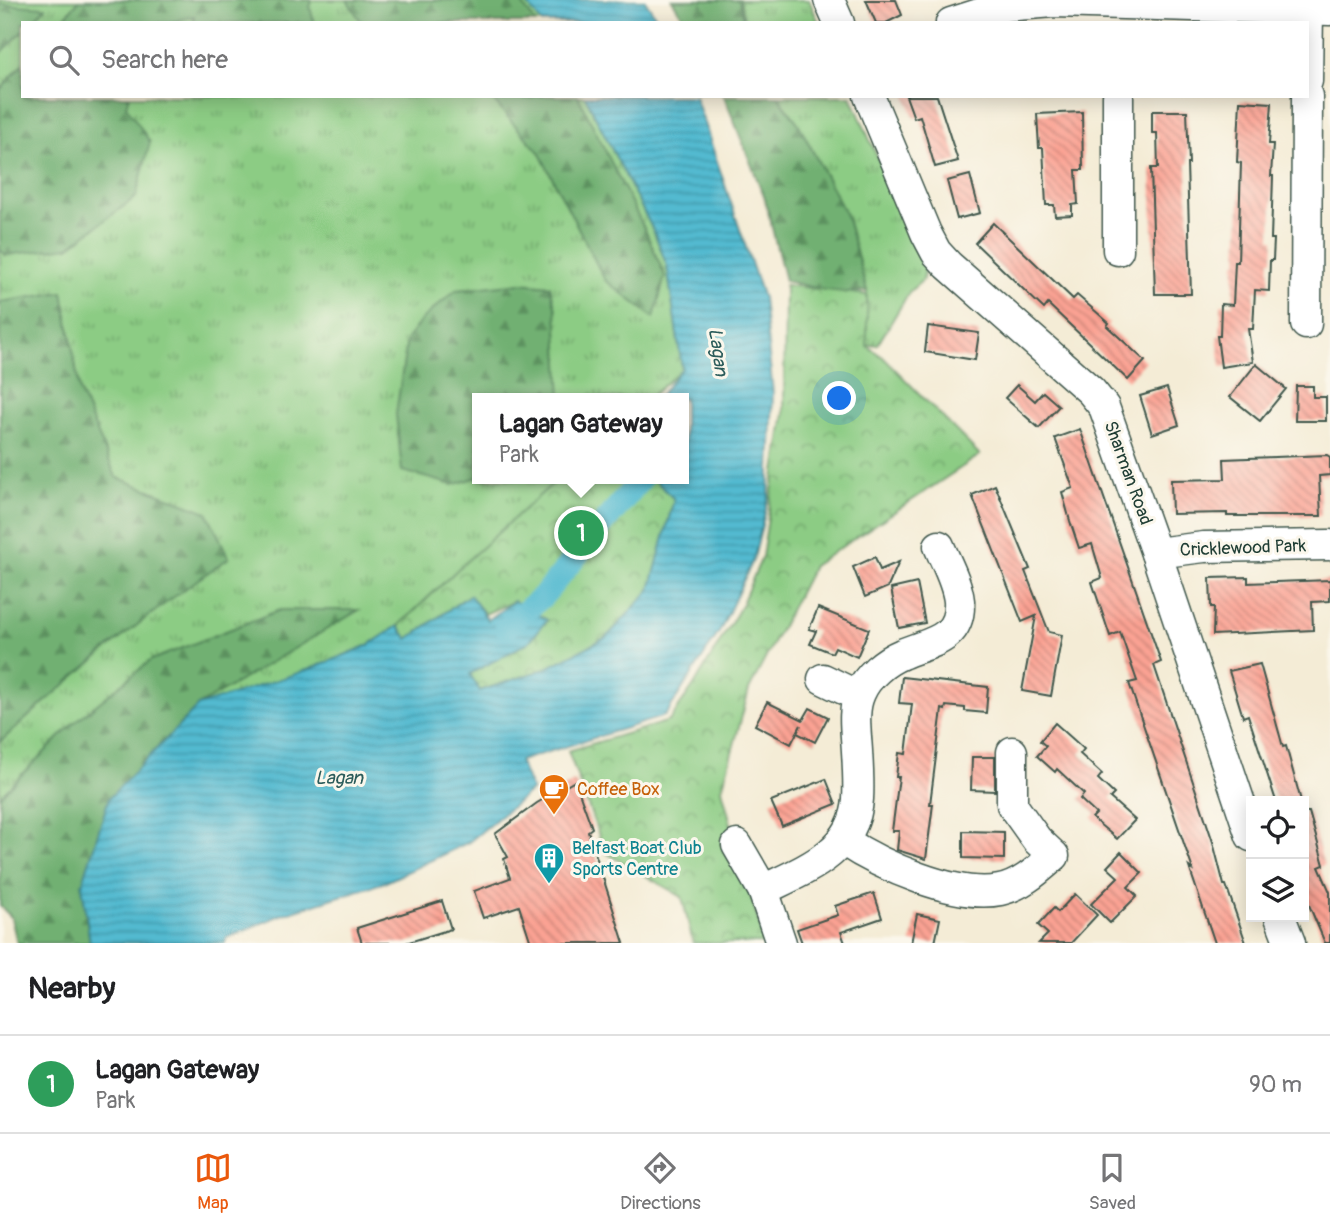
<!DOCTYPE html>
<html lang="en">
<head>
<meta charset="utf-8">
<style>
	:root { --surface:#fff; --page:#f2f2f2; --text:#202124; --muted:#757577; --line:#e0e0e0; --accent:#ea580c }
	body { margin:0; font-family:Pangolin,sans-serif; background:var(--page); color:var(--text) }
	.controls { position:absolute; right:21px; bottom:21px; display:grid; overflow:hidden; border-radius:0px; box-shadow:0 4px 18px #0003 }
	.controls button { width:63px; height:63px; display:grid; place-items:center; padding:0; border:0; border-bottom:2px solid var(--line); background:var(--surface); color:var(--text); font:35px sans-serif }
	.you { position:absolute; left:840px; top:399px; width:24px; height:24px; margin:-18px; border:5px solid #fff; border-radius:50%; background:#1a73e8; box-shadow:0 0 0 10px #1a73e833 }
	.badge { display:grid; place-items:center; width:46px; height:46px; border-radius:50%; background:var(--accent); color:#fff; font-size:23px; font-weight:700 }
	.pin { position:absolute; translate:-50% -50%; border:4px solid #fff; box-shadow:0 2px 7px #0006 }
	.popup { position:absolute; left:472px; top:393px; width:217px; height:91px; box-sizing:border-box; display:grid; place-content:center; border-radius:0px; background:var(--surface); filter:drop-shadow(0 2px 5px #0005); font-size:23px; white-space:nowrap; color:var(--muted) }
	.popup b { font-size:26px; color:var(--text) }
	.popup::after { content:''; position:absolute; left:50%; top:100%; margin-left:-14px; border:14px solid transparent; border-top-color:var(--surface) }
	.list { margin:0; padding:0; list-style:none }
	h2 { display:flex; justify-content:space-between; align-items:center; height:91px; margin:0; padding:0 28px; font-size:30px }
	h2 small { font-size:23px; font-weight:400; color:var(--muted) }
	.list li { display:grid; grid-template-columns:46px 1fr auto; gap:21px; align-items:center; box-sizing:border-box; height:98px; padding:0 28px; border-top:2px solid var(--line) }
	.list b { display:block; font-size:26px; white-space:nowrap }
	.list p { margin:0; font-size:23px; white-space:nowrap; color:var(--muted) }
	.list em { font-size:23px; font-style:normal; color:var(--muted) }
	.icon { flex:none; width:38px; height:38px; fill:none; stroke:currentColor; stroke-width:2; stroke-linecap:round; stroke-linejoin:round }
	.map { position:relative; flex:none; width:1330px; height:943px; overflow:hidden }
	.search { position:absolute; background:var(--surface); box-shadow:0 4px 18px #0003; left:21px; right:21px; top:21px; height:77px; display:flex; align-items:center; gap:18px; box-sizing:border-box; padding:0 24px; border-radius:0px; color:var(--muted); font-size:26px }
	.sheet { height:189px; background:var(--surface) }
	nav { display:flex; justify-content:space-around; align-items:center; box-sizing:border-box; height:98px; border-top:2px solid var(--line); background:var(--surface); font-size:19px; color:var(--muted) }
	nav a { display:grid; justify-items:center; gap:4px }
	nav .on { color:var(--accent) }
	.map>svg:first-child { display:block }
	.grass { fill:url(#grass-tufts); stroke:#56845c; stroke-width:2 }
	.forest { fill:url(#forest-firs); stroke:#487653; stroke-width:2 }
	.park { fill:url(#park-crowns); stroke:#56845c; stroke-width:2 }
	.water { fill:url(#water-rules); stroke:#387c82; stroke-width:2 }
	.lines { fill:none; stroke-linecap:round; stroke-linejoin:round }
	.canal { stroke:#52bad0; stroke-width:23 }
	.building { fill:url(#building-back-hatch) }
	.minor-casing { stroke:#3f574c; stroke-width:33 }
	.minor { stroke:#fff; stroke-width:30 }
	.labels { text-anchor:middle; dominant-baseline:central; stroke-width:6; stroke-linejoin:round; paint-order:stroke }
	.street-label { font-size:18px; fill:#1f3d34; stroke:#fbf7ec }
	.food-label { font-size:18px; fill:#c56008; stroke:#fbf7ec; text-anchor:start }
	.culture-label { font-size:18px; fill:#0d838f; stroke:#fbf7ec; text-anchor:start }
	.water-label { font-size:19px; font-style:italic; fill:#2c5c5b; stroke:#fbf7ec }
</style>
</head>
<body>
<div class="map">
<svg width="1330" height="943" viewBox="0 0 1330 943">
	<defs>
		<pattern id="grass-tufts" width="24" height="20" patternUnits="userSpaceOnUse" patternTransform="scale(1.75)"><rect width="24" height="20" fill="#8ccc84"/><path d="M3 7l-1-3M5 7V3M7 7l1-3M15 17l-1-3M17 17v-4M19 17l1-3" fill="none" stroke="#72a76d"/></pattern>
		<pattern id="forest-firs" width="22" height="20" patternUnits="userSpaceOnUse" patternTransform="scale(1.75)"><rect width="22" height="20" fill="#71b072"/><path d="M5 1l3.5 6h-7zM16 11l3.5 6h-7z" fill="#5c905e"/></pattern>
		<pattern id="park-crowns" width="20" height="18" patternUnits="userSpaceOnUse" patternTransform="scale(1.75)"><rect width="20" height="18" fill="#8ccc84"/><path d="M2 6a3 3 0 1 1 6 0M12 15a3 3 0 1 1 6 0" fill="none" stroke="#72a76d"/></pattern>
		<pattern id="water-rules" width="6" height="5" patternUnits="userSpaceOnUse" patternTransform="scale(1.75)"><rect width="6" height="5" fill="#52bad0"/><path d="M0 2.5h6" fill="none" stroke="#4398aa"/></pattern>
		<pattern id="building-back-hatch" width="6" height="6" patternUnits="userSpaceOnUse" patternTransform="scale(1.75)"><rect width="6" height="6" fill="#fba293"/><path d="M-1 5l2 2M0 0l6 6M5-1l2 2" fill="none" stroke="#cb8579"/></pattern>
	</defs>
	<rect width="100%" height="100%" fill="#fbf7ec"/>
	<filter id="ink" filterUnits="userSpaceOnUse"><feTurbulence type="fractalNoise" baseFrequency=".0143" numOctaves="2"/><feDisplacementMap in="SourceGraphic" scale="14" xChannelSelector="R" yChannelSelector="G"/><feConvolveMatrix kernelMatrix="1 2 1 2 8 2 1 2 1" color-interpolation-filters="sRGB"/></filter>
	<filter id="wash" filterUnits="userSpaceOnUse"><feTurbulence type="fractalNoise" baseFrequency=".00686" numOctaves="4" result="noise"/><feDisplacementMap in="SourceGraphic" scale="28" xChannelSelector="R" yChannelSelector="G"/><feGaussianBlur stdDeviation="1.57" result="paint"/><feColorMatrix in="noise" values="0 0 0 0 0 0 0 0 0 0 0 0 0 0 0 0 0 1.4 0 .05"/><feComposite in="paint" operator="in"/></filter>
	<g filter="url(#wash)">
		<rect width="100%" height="100%" fill="#f4ecd6"/>
		<g class="grass">
			<path d="M0,0h524l18,23h-519v73h562l70,138 12,32 15,103 -33,29h-171v81h80l-99,89 -61,58 -31,20 -57,23 -201,129 -109,94z"/>
			<path d="M740,0h69l10,23h-74z"/>
			<path d="M778,96h73l64,149 11,16 -3,19 -13,11 -32,53 -11,2v-55l-21,-76 -48,-92z"/>
		</g>
		<g class="forest">
			<path d="M79,0h233l-2,7 4,16h-120v-7l-26,7h-108z"/>
			<path d="M347,0h172l17,23h-174z"/>
			<path d="M672,0h67l5,23h-57z"/>
			<path d="M0,4l46,3 -15,16h-8v8l-23,23z"/>
			<path d="M23,63v33h107l-4,10 24,36 -14,55 -67,50 -63,8 -6,-5v-160z"/>
			<path d="M489,96h89l68,136 19,44 -11,42 -49,-38 -66,-128z"/>
			<path d="M724,96h54l20,27 48,92 21,76 -30,2 -52,-12 -20,-82z"/>
			<path d="M520,283l30,3 6,24 5,88h-83v79l-25,8 -51,-14 -6,-57 11,-75 16,-21 33,-28z"/>
			<path d="M63,292l17,100 36,85 91,35 22,46c-82,55 -156,118 -229,184v-440z"/>
			<path d="M280,610h79l-161,96 -89,92 -27,87 8,58h-73l-6,-26 -11,-11v-110l74,-73 77,-63z"/>
		</g>
		<g class="park">
			<path d="M785,285l82,10v51l16,11 97,98 -167,111 -64,124 -27,99 22,85 21,69h-72l-11,-46 -77,-45 -37,-101 101,-30 24,-34 47,-79 22,-51 22,-144z"/>
			<path d="M558,479h96l20,20 -24,91 -43,47 -62,32 -66,22 -10,-17 60,-32 18,-22 -33,-19 -29,13 -16,-19 -61,44 -9,-13 60,-58z"/>
		</g>
		<g class="water">
			<path d="M524,0h121l15,23h-118z"/>
			<path d="M585,96h110l68,202 10,95 -4,103 -15,62 -33,71 -56,87 -146,45 13,29 -63,52 -81,39 -105,33 -57,24 -1,5h-135l-8,-58 27,-87 89,-92 112,-37 57,-23 31,-20 10,13 62,-44 18,25 26,-19 33,19 -18,22 -59,32 10,17 65,-22 62,-32 43,-47 24,-91 -20,-20h30v-81h-26l24,-30 -15,-102 -12,-32z"/>
		</g>
		<g class="lines">
			<path class="canal" d="M506,628l37,-32 98,-117"/>
		</g>
		<g id="blocks">
			<g class="building">
				<path d="M866,0h30l6,15 -16,8h-10z"/>
				<path d="M906,96h31l21,65 -23,6 -15,-51 -6,2z"/>
				<path d="M1240,101l32,2 -3,41h4l-2,32h2l-2,63h3l-1,21h-3l-1,31 -14,-1 -2,39h-5l5,33 -32,5 -4,-31h3l1,-32 12,1 2,-43h3l3,-99 -4,-1z"/>
				<path d="M1152,111h35l2,53h-2l4,130h-36l-4,-126h7l-1,-35h-5z"/>
				<path d="M1082,112l1,58h-7l2,34 -6,1v10l-17,1 -1,-11h-8l-3,-57h-4l-2,-34z"/>
				<path d="M970,175l10,38 -23,6 -10,-38z"/>
				<path d="M993,223l80,76 4,-4 32,28 -2,3 38,35 -17,19 -80,-76 -4,5 -69,-66z"/>
				<path d="M928,326l51,7 -4,27 -50,-8z"/>
				<path d="M1256,364l30,25 -26,32 -30,-24z"/>
				<path d="M1017,385l18,16 8,-9 16,14 -20,22 -34,-30z"/>
				<path d="M1296,386h17v11h13v24h-31z"/>
				<path d="M1167,388l12,37 -27,9 -12,-38z"/>
				<path d="M1080,429l81,233 -7,3 59,177 11,43h2l20,58h-31l-26,-76 4,3 -64,-187 8,-2 -17,-49 -10,4 -18,-54 10,-4 -10,-34 -13,4 -9,-27 -8,-29 11,-4 -18,-50z"/>
				<path d="M1327,455l3,2v18l-11,1 2,40h-94v-3l-55,1 -1,-34 54,-1 -1,-20z"/>
				<path d="M995,485l35,84 -5,2 24,61 13,3 -11,61 -29,-5 14,-75 -14,6 -50,-127z"/>
				<path d="M875,557l5,13 19,-8 -11,25 -23,10 -12,-30z"/>
				<path d="M1248,577v6l82,-3v21l-18,1 1,28 -100,5 1,-28h-3l-1,-29z"/>
				<path d="M917,583l8,40 -26,5 -8,-39z"/>
				<path d="M818,608l51,21 -12,28 -22,-10 -3,6 -22,-9 6,-13 -7,-2z"/>
				<path d="M1260,664l23,83 3,-1 15,55h-25l-28,-86 -5,2 -14,-46z"/>
				<path d="M902,677l86,10 -2,26 -21,-2v-3l-19,-2 -1,4 -3,-1 -12,95h3l-7,55 -29,-9 2,-19h-7l7,-54h-3l3,-24 7,1 6,-50 -13,-1z"/>
				<path d="M767,702l36,18 7,-12 18,9 -13,25 -18,-9 4,-8 -10,19 -36,-19z"/>
				<path d="M1055,723l29,26 -4,5 22,20 -4,5 16,15 -4,4 25,22 -18,19 -25,-21 4,-4 -16,-15 4,-5 -27,-25 -2,3 -18,-16 9,-10 -6,-5z"/>
				<path d="M972,757h23v34l-24,-1z"/>
				<path d="M826,779l10,25 -54,22 -11,-25z"/>
				<path d="M575,781l17,47 -4,3 36,112h-93l-12,-37 -36,12 -9,-27 36,-13 -6,-19 4,-2 -13,-23 42,-31z"/>
				<path d="M1304,812h5l15,53 -5,2 11,25v51h-5l-21,-50z"/>
				<path d="M963,831l41,1v27l-41,-1z"/>
				<path d="M1121,852l21,21 -14,14 9,9 -27,27 -19,-19 27,-27 -11,-10z"/>
				<path d="M874,893l8,25 -41,14 4,11h-43l-5,-14 41,-14 -3,-9z"/>
				<path d="M1075,894l22,21 -26,28h-32l9,-9 -10,-9 16,-17 4,4z"/>
				<path d="M442,901l9,28 -45,14h-44l-5,-15z"/>
				<path d="M917,914l23,5 -5,24h-24z"/>
			</g>
		</g>
	</g>
	<g filter="url(#ink)">
		<use href="#blocks" fill-opacity="0" stroke="#3f574c" stroke-width="2"/>
		<g class="lines">
			<g class="minor-casing">
				<g id="minor">
					<path d="M829,0l10,23"/>
					<path d="M951,23l53,-17 50,-4 276,8"/>
					<path d="M1307,81l1,-71"/>
					<path d="M869,96l57,137 10,19 12,13 143,126 13,16 52,146 95,283"/>
					<path d="M1118,96v154"/>
					<path d="M1306,324l1,-228"/>
					<path d="M1156,553l48,-6 126,-2"/>
					<path d="M823,679l35,17"/>
					<path d="M844,841c36,24 112,58 156,49 21,-4 39,-21 54,-34l-17,-16 -25,-35v-53"/>
					<path d="M737,845l26,45 18,53"/>
					<path d="M763,890c41,-20 92,-38 95,-91 1,-16 0,-32 -1,-48 -1,-19 -5,-41 3,-58 7,-17 25,-32 42,-39 27,-12 59,-13 57,-53 -2,-19 -13,-38 -20,-55"/>
					<path d="M1280,917l10,26"/>
				</g>
			</g>
			<use href="#minor" class="minor"/>
		</g>
	</g>
	<defs>
		<g id="cafe-pin" transform="scale(1.575)"><path d="M0 17L-7.5 6A9.5 9.5 0 1 1 7.5 6Z" fill="#e8710a" stroke="#fbf7ec"/><path d="M-5.5-4.5H6V0H3Q3 3.5 0 3.5H-2.5Q-5.5 3.5-5.5 0ZM3-3.2v2h1.7v-2ZM-6 4.5H4V6H-6Z" fill="#fff"/></g>
		<g id="building-pin" transform="scale(1.575)"><path d="M0 17L-7.5 6A9.5 9.5 0 1 1 7.5 6Z" fill="#0f9aa8" stroke="#fbf7ec"/><path d="M-4-6H4V6H1V3H-1V6H-4ZM-2.5-4.3h1.7v1.8h-1.7ZM.8-4.3h1.7v1.8H.8ZM-2.5-1h1.7V.8h-1.7ZM.8-1h1.7V.8H.8Z" fill="#fff"/></g>
	</defs>
	<g fill-rule="evenodd">
		<use href="#cafe-pin" x="554" y="789"/>
		<use href="#building-pin" x="549" y="858"/>
	</g>
	<g class="labels">
		<g class="street-label">
			<text transform="translate(1128 473) rotate(70)">Sharman Road</text>
			<text transform="translate(1243 548) rotate(-2)">Cricklewood Park</text>
		</g>
		<g class="food-label">
			<text x="577" y="789">Coffee Box</text>
		</g>
		<g class="culture-label">
			<text x="572" y="848">Belfast Boat Club<tspan x="572" dy="21">Sports Centre</tspan></text>
		</g>
		<g class="water-label">
			<text transform="translate(718 352) rotate(82)">Lagan</text>
			<text x="339" y="778">Lagan</text>
		</g>
	</g>
</svg>
<div class="controls">
<button><svg class="icon" aria-label="locate" viewBox="0 0 24 24"><circle cx="12" cy="12" r="6"/><path d="M12 2v4M12 18v4M2 12h4M18 12h4"/></svg></button>
<button><svg class="icon" aria-label="layers" viewBox="0 0 24 24"><path d="M12 4l9 5-9 5-9-5zM3 14l9 5 9-5"/></svg></button>
</div>
<div class="you"></div>
<div class="pin badge" style="left:581px;top:533px;background:#2e9e5b">1</div>
<div class="popup"><b>Lagan Gateway</b>Park</div>
<div class="search"><svg class="icon" aria-label="search" viewBox="0 0 24 24"><circle cx="10" cy="10" r="6"/><path d="M15 15l6 6"/></svg>Search here</div>
</div>
<section class="sheet">
<h2>Nearby<small></small></h2>
<ul class="list">
<li><span class="badge" style="background:#2e9e5b">1</span><div><b>Lagan Gateway</b><p>Park</p></div><em>90 m</em></li>
</ul>
</section>
<nav>
<a class="on"><svg class="icon" aria-label="map" viewBox="0 0 24 24"><path d="M3 6l6-2 6 2 6-2v14l-6 2-6-2-6 2zM9 4v14M15 6v14"/></svg>Map</a>
<a><svg class="icon" aria-label="directions" viewBox="0 0 24 24"><path d="M12 3l9 9-9 9-9-9zM9 14v-3h6M13 9l2 2-2 2"/></svg>Directions</a>
<a><svg class="icon" aria-label="saved" viewBox="0 0 24 24"><path d="M7 4h10v16l-5-4-5 4z"/></svg>Saved</a>
</nav>
</body>
</html>
